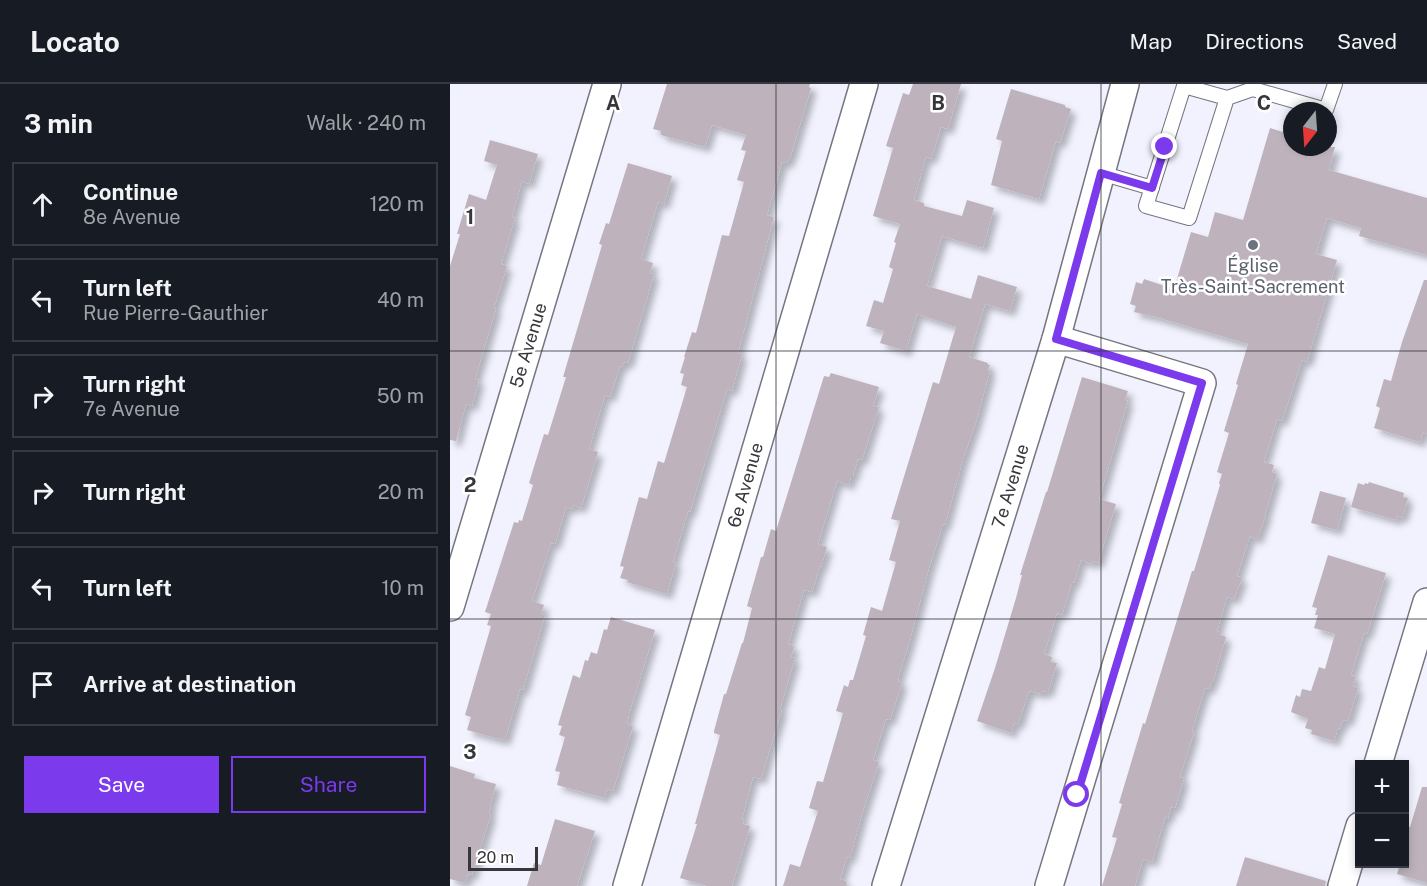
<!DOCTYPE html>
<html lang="en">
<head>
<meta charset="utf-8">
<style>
	:root { --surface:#171b24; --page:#20242c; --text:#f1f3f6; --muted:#9ea1a6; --line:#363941; --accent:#7c3aed }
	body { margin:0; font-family:"Public Sans",sans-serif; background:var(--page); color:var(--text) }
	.controls { position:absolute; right:18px; bottom:18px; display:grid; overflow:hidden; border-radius:0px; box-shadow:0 3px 9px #0003 }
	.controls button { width:54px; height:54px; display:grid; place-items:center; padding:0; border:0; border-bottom:2px solid var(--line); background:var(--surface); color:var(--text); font:30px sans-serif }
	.compass { position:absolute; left:833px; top:18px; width:54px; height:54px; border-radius:50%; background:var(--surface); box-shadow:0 3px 9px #0003; rotate:197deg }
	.scale { position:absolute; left:18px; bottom:15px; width:70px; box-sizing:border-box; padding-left:6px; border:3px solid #36363b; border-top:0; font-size:16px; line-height:21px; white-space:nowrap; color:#36363b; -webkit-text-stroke:4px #fff; paint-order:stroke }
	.stop { position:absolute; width:18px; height:18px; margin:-14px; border:4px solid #7c3aed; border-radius:50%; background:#fff }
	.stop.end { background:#7c3aed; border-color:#fff; box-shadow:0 2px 6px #0008 }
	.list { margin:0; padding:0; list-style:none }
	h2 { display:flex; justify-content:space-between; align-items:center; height:78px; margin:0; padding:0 24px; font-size:26px }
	h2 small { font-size:20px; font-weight:400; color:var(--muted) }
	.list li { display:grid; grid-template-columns:39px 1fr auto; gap:18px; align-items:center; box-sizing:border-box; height:84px; margin:0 12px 12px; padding:0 12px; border:2px solid var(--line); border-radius:0px }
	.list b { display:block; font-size:22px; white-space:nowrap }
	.list p { margin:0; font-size:20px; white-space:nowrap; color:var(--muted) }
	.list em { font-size:20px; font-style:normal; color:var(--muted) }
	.actions { display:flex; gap:12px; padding:18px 24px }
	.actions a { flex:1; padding:14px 0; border:2px solid var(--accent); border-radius:0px; text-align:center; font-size:21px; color:var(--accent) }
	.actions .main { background:var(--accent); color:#fff }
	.icon { flex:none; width:33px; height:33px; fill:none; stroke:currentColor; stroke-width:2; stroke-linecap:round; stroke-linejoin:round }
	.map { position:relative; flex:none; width:977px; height:802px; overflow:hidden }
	header { display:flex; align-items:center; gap:36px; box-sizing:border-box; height:84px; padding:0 30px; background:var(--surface); border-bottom:2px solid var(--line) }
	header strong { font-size:28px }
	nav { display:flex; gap:33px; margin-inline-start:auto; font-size:21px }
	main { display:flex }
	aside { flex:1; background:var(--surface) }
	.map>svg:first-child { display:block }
	.building { fill:#beb3bc; filter:url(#shadow) }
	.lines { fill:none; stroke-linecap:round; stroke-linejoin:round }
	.service-casing { stroke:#757580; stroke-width:16 }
	.minor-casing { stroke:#757580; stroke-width:30 }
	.service { stroke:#fff; stroke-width:14 }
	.minor { stroke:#fff; stroke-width:27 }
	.route { stroke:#7c3aed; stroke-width:8 }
	.grid { fill:none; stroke:#36363b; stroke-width:1.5; stroke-opacity:0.55 }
	.worship-dot { fill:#6b7280; stroke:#fff; stroke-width:2 }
	.labels { text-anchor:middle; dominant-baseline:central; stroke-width:5; stroke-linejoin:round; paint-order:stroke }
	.worship-label { font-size:18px; fill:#5b616d; stroke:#fff }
	.street-label { font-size:18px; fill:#36363b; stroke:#fff }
	.grid-label { font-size:20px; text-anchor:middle; font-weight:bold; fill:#36363b; stroke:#fff; stroke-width:5; stroke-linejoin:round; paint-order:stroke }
</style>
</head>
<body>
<header>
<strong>Locato</strong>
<nav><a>Map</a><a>Directions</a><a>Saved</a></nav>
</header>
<main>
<aside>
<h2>3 min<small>Walk · 240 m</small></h2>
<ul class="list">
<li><svg class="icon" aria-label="ahead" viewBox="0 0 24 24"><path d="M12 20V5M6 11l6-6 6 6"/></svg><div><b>Continue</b><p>8e Avenue</p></div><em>120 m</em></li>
<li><svg class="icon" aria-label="left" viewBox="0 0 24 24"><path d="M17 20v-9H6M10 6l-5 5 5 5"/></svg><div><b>Turn left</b><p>Rue Pierre-Gauthier</p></div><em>40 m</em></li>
<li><svg class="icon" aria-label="right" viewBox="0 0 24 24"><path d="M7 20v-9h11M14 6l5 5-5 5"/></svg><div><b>Turn right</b><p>7e Avenue</p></div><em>50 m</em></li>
<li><svg class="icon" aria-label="right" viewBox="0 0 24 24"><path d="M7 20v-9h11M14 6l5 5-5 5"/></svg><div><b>Turn right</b></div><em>20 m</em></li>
<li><svg class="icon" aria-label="left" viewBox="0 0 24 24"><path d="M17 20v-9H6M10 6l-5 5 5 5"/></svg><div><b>Turn left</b></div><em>10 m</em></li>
<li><svg class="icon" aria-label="arrive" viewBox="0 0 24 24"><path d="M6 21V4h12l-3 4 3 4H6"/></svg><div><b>Arrive at destination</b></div></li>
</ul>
<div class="actions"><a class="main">Save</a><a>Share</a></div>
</aside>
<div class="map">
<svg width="977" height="802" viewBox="0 0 977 802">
	<defs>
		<filter id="shadow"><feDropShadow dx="5.5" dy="5.5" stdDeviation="3" flood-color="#0004"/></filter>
	</defs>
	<rect width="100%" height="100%" fill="#f2f2ff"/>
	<g class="building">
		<path d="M217,0h143l-1,3 2,1 -20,67 -4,8 -5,-1 -15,53 7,2 -36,136 4,1 -10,37 -5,-2 -37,123 -2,-1 -15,51 3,1 -9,31 -40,-12 1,-2 -8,-2 4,-11 -4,-1 19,-69 8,2 11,-38 6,2 23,-76 -6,-2 3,-11 -4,-1 5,-16h-1l8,-25 4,1 26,-98 7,1 15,-54 -7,-2 9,-29 -5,-1 5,-15 -34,-10 -7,22 -44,-12v-4l-8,-2z"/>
		<path d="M463,0h48l-13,45 -7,-2 -10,32 -5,-2 -12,43 10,3v3l38,10 5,-16 27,8 -11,40 -41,-12 -15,50 44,13 7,-24 39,12 -7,24 -25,-7 -16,53 19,6 -1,1 3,1 -2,5 2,1 -14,51 -13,37 -18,66 -2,-1 -14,44 -19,72 -11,35 -1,6 4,2 -12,37 -4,-1 -13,41 6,2 -17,52 -12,44 -3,-1 -7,22 6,2v5h-63l7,-22 10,3 18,-56 -9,-3 8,-27 6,1 20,-69 -7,-2 8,-26 4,2 2,-7h3l13,-44 -3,-1 8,-28 11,4 14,-49 -7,-2 11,-39 -9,-2 42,-137 6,2 17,-57 -39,-13 -11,37 -26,-8 4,-12 -18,-5 8,-26 9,3 10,-34 -4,-2 7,-24 -2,-1 6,-18 -27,-8 20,-68 -7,-2 17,-53 6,2z"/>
		<path d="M561,5l54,16v2l6,2 -11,34 -4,-2 -17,58 -48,-14 11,-44 -6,-2z"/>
		<path d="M820,44l22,7v12h43l-6,23 98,28v57l-68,-19 2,-8 -34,-10 -11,36 21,6 -30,102 -5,-2 -20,61 -5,-2 -13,43 10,3 -2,7 5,2 -12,41h1l-9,24 -7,-3 -13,40 5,2 -8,21 -7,-2 -10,34 2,1v2l7,3 -13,44h-1l-3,8 -4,-1 -13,43 2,1 -14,45 4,1 -9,30 -4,-1 -3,11 -3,-1 -13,45 -9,-3 -8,27h-33l15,-48 -5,-1 10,-33 -3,-1 24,-80 2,1 47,-153h2l26,-86 -1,-2 3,-9 -5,-2 12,-39 -5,-2 14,-46 -2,-1 12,-40 -92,-27 -22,-5 2,-6 -6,-2 6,-22 6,2 2,-5 30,10 17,-57 17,5 7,-25 28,8z"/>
		<path d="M40,56l48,14 -9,30 -7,-3 -10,36 3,1 -14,46 6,2 -13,42 2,1 -21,70 4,1 -7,26 -6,-2 -10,37 -6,-1v-174l10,-32h-3l12,-40 17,6 11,-35 -13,-4z"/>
		<path d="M178,79l44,13 -8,28 -6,-2 -17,57 12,4 -3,10 4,1 -26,89 -4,-1 -2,5 -2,-1 -10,31 -5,-2 -16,54 9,3 -17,56 -8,-3 -1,4 -6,-2 -11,37 -4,-1 -19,58 12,4 -3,9 4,1 -22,75 -3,-1 -15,51 -7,-2v1l-31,-9 4,-13 -6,-2 26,-89 -4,-1 4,-11 -6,-2 29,-90 4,1 1,-3 3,1 11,-36 -4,-2 15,-49 4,1 18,-58h-3l39,-132 -3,-1 7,-21 3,1z"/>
		<path d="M974,196h3v154l-4,-2 -3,10 -46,-14 6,-20 -4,-2 8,-27 7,2 11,-39z"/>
		<path d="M381,289l48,14 -6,19 6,1 -17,53 -4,-1 -5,17h-2l-2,9 -12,-4 -19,63 9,3 -6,20 -1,-1 -8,26 -8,-2 -16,54 6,2 -3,11 4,1 -15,51h2l-21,70 -8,-2 -11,42 2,1 -1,4 7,2 -18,60h-25l-27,-8 17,-54h-2l25,-89 -6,-2v-2l10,-37h2l16,-51h1l9,-35 -5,-2 14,-49h2l8,-28 5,2 48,-155 5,1z"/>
		<path d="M632,293l46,14 -3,9 3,1 -29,98 17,5 -18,59 -5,-2 -1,3 -11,-4 -7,23 -2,-1 -10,33 -5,-2 -13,41 8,3 -1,5 6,1 -9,29 -6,-1v3l-13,-3 -11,33 -4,-1 -3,10 -34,-12 18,-53 21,-70 6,-23h-2l26,-83h1z"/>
		<path d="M919,398l35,11 -1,4 5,1 -6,20 -5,-2 -1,4 -45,-13 7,-24 6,2 1,-2 3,1z"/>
		<path d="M870,407l26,7 -9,32 -26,-7z"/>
		<path d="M878,471l58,18 -19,61 -3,-1 -13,42 5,2 -3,9 5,2 -10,33 -5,-1 -3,9 -2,-1 -4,13 -23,-7 1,-4 -7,-2 3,-9 -17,-7 5,-17 4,2 2,-8 9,2 8,-24 6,2 10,-35 -21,-6 4,-13h-3l2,-7 -5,-1z"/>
		<path d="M161,533l44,13 -26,84 -2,10 6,2 -20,65 -6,-2 -3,9 -47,-13 3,-13 -5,-1 10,-34 -6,-2 3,-9 -4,-1 15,-50 7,3 5,-18 3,1 3,-9 6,2 7,-25 3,1z"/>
		<path d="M0,682l25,8 -1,4 22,6 -6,22h1l-2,8h2l-19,61 -4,-1 -3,9 -15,-4z"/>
		<path d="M972,703h5v96l-30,-9 3,-10h4v-39l6,2z"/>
		<path d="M105,735l40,12 -18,55h-50l7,-23 7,2z"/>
		<path d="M795,773l81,24 -1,5h-89z"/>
	</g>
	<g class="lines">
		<g class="service-casing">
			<g id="service">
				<path d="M777,14l-38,120 -43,-12 38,-120 43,12 26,-9 73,21 9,-26"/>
				<path d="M651,89l51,15"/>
			</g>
		</g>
		<g class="minor-casing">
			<g id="minor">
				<path d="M0,523l157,-523"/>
				<path d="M928,680l49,-162"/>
				<path d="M177,802l237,-802"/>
				<path d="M436,802l170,-547 69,-255"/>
				<path d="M599,802l153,-503 -146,-44"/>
				<path d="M892,802l18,-60"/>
			</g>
		</g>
		<use href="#service" class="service"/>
		<use href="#minor" class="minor"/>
	</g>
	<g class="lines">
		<path class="route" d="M627,711l125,-412 -146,-44 45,-166 51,15 13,-41"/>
	</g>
	<path class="grid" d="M326,0v802M651,0v802M0,267h977M0,535h977"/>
	<circle class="worship-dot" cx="803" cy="161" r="6"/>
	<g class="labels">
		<g class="worship-label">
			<text x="803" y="181">Église<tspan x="803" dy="21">Très-Saint-Sacrement</tspan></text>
		</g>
		<g class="street-label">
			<text transform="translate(78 261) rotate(-73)">5e Avenue</text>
			<text transform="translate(295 401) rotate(-74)">6e Avenue</text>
			<text transform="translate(560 402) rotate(-73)">7e Avenue</text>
		</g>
	</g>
	<g class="grid-label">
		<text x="163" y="26">A</text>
		<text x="488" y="26">B</text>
		<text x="814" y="26">C</text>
		<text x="20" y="140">1</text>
		<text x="20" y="408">2</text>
		<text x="20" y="675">3</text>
	</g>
</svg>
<div class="controls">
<button>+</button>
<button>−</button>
</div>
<svg class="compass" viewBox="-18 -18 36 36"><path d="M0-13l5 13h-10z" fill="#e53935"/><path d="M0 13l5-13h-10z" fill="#9ea1a6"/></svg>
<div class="scale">20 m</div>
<div class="stop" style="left:627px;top:711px"></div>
<div class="stop end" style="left:715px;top:63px"></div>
</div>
</main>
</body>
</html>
